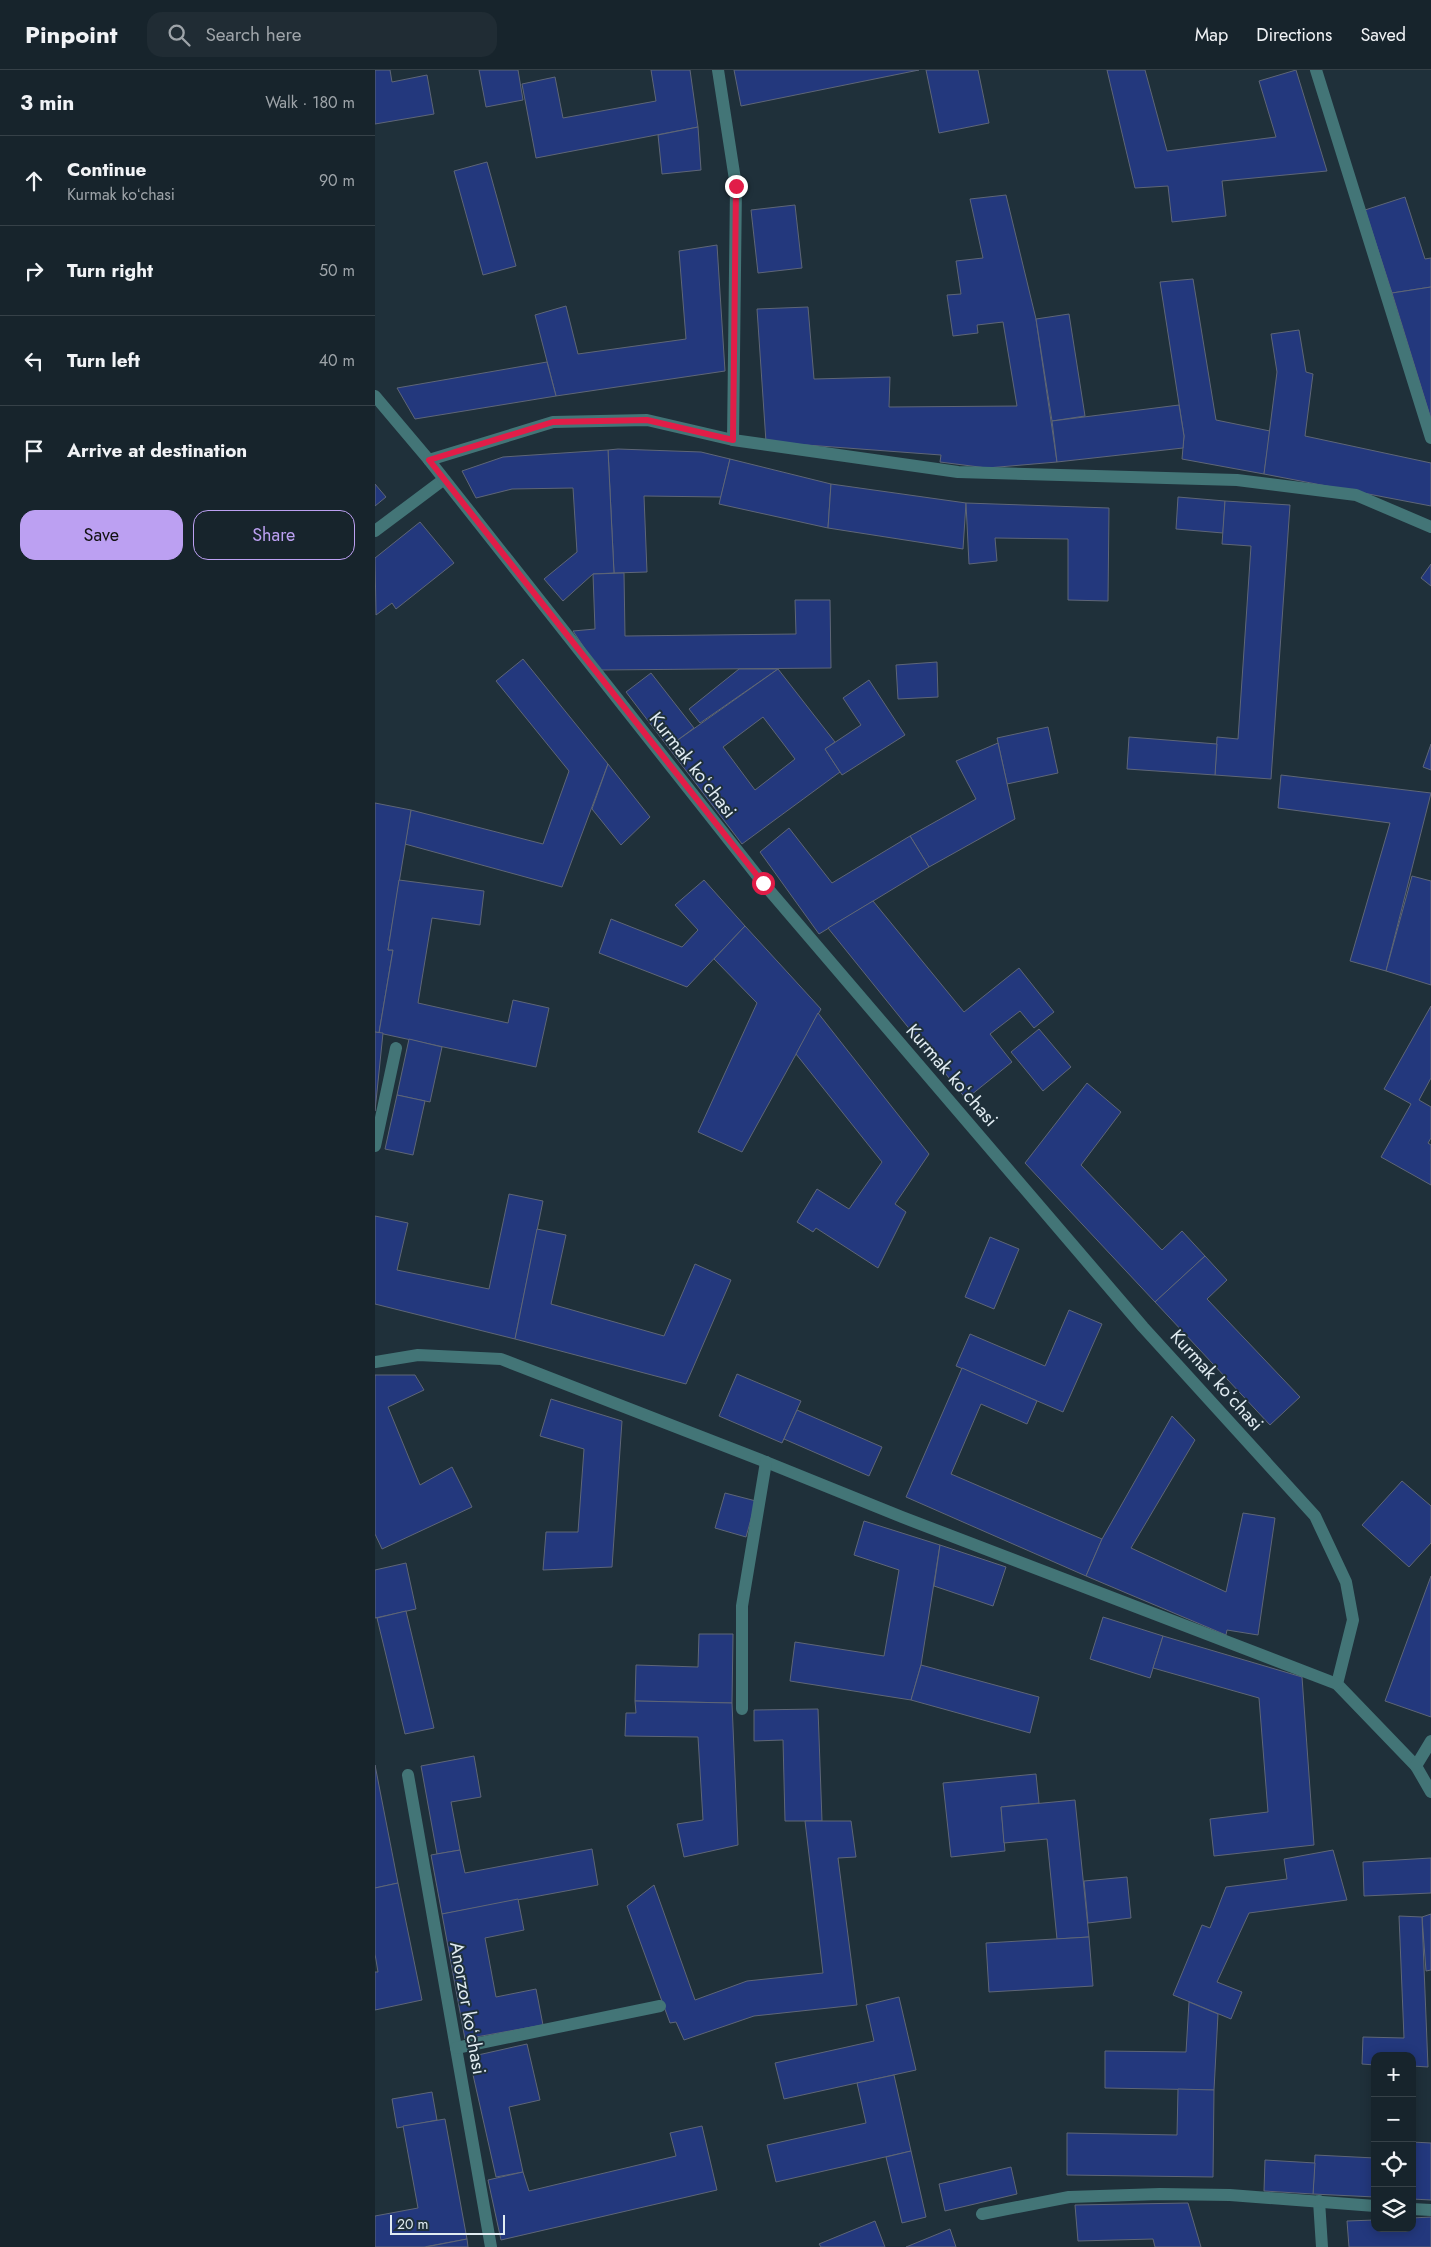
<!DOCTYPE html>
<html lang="en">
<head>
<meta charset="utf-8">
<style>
	:root { --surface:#17242c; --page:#202c34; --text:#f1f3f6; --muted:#9ea4a9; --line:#364148; --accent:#bca0f2 }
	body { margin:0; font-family:Jost,sans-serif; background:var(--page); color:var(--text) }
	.controls { position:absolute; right:15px; bottom:15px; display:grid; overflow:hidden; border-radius:10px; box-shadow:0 2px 12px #0003 }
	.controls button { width:45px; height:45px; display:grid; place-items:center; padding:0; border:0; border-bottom:1px solid var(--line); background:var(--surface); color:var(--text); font:25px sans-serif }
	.scale { position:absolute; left:15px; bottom:12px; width:115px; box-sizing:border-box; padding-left:5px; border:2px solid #e1ecf2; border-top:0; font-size:14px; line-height:18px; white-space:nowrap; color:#e1ecf2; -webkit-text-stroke:4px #1f303a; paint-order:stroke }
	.stop { position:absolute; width:15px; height:15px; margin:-11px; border:4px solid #e11d48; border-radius:50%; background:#fff }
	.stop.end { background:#e11d48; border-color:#fff; box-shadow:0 1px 5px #0008 }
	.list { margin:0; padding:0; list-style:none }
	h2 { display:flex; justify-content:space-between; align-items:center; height:65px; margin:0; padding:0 20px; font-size:21px }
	h2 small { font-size:16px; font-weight:400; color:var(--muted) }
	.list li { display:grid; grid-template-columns:32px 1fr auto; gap:15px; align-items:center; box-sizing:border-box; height:90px; padding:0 20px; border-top:1px solid var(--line) }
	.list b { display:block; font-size:19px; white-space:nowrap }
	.list p { margin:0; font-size:16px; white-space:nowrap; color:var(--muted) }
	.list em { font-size:16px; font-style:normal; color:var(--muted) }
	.actions { display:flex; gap:10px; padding:15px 20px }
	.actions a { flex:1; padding:11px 0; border:1px solid var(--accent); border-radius:15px; text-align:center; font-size:18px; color:var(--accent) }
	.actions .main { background:var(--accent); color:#111 }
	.icon { flex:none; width:28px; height:28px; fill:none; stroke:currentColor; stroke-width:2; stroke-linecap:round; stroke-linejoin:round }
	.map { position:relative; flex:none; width:1056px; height:2177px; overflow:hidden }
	header { display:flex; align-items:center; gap:30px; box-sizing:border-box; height:70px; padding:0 25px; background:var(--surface); border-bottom:1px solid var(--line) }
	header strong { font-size:24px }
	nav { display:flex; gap:28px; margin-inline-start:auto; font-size:18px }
	.search { width:350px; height:45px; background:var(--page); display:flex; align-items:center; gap:12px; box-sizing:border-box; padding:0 18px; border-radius:15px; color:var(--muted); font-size:19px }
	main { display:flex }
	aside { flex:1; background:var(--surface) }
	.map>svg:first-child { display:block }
	.building { fill:#23387d; stroke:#5e6677; fill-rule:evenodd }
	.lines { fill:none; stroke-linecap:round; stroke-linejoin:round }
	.service { stroke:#437577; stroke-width:12 }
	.minor { stroke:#437577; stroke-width:12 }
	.route { stroke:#e11d48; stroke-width:6 }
	.labels { text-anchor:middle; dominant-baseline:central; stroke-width:4; stroke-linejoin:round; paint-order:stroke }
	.street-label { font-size:19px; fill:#e1ecf2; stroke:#1f303a }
</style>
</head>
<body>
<header>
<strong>Pinpoint</strong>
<div class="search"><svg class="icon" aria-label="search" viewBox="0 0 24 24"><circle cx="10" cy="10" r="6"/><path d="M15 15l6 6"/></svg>Search here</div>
<nav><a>Map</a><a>Directions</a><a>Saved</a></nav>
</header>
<main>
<aside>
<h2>3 min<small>Walk · 180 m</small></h2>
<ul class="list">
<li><svg class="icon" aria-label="ahead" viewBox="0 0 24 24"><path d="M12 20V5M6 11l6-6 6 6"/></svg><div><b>Continue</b><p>Kurmak koʻchasi</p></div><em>90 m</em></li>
<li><svg class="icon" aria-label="right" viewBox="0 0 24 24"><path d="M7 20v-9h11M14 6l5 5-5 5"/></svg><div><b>Turn right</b></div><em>50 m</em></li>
<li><svg class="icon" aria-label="left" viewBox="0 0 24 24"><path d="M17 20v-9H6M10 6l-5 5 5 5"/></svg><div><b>Turn left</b></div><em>40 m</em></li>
<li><svg class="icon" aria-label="arrive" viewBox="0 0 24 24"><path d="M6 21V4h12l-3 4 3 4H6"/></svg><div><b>Arrive at destination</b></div></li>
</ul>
<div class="actions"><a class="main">Save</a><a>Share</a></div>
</aside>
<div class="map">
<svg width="1056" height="2177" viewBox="0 0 1056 2177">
	<rect width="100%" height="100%" fill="#1f303a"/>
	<g class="building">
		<path d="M0,0h15l2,12 35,-7 7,39 -59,10z"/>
		<path d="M104,0h39l5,30 -37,7z"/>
		<path d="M276,0h39l8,57 -162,31 -14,-74 33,-7 8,41 93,-17z"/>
		<path d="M359,0h185l-178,36z"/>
		<path d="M551,0h52l11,53 -50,10z"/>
		<path d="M732,0h38l22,81 109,-14 -17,-56 37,-11 31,101 -105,10 4,35 -54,6 -4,-36 -33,2z"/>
		<path d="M323,57l3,43 -39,4 -4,-39z"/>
		<path d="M112,92l29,104 -33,9 -29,-104z"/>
		<path d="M631,125l30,124 21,143 -70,6 -47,-6 1,-7 -175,-13 -9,-133 51,-2 6,72 76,-2 -1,30 128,-1 -14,-84 -26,3 1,8 -25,3 -6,-41 14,-1 -5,-33 27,-3 -13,-59z"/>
		<path d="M1030,127l20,62 6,-1v29l-39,6 -27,-83z"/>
		<path d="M420,135l7,63 -44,5 -7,-63z"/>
		<path d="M342,175l8,126 -169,25 -21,-81 31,-9 12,48 108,-15 -7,-88z"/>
		<path d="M818,209l23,141 54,11 -6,43 -82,-15 2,-23 -24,-154z"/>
		<path d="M1056,217v132l-39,-126z"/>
		<path d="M694,244l16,102 -33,5 -16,-102z"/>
		<path d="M924,260l7,42 7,2 -8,62 126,27v43l-167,-32 13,-102 -6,-38z"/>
		<path d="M172,292l9,34 -141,23 -18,-31z"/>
		<path d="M804,335l5,31 -1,12 -126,14 -5,-41z"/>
		<path d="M243,379l83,3 29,7 -9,38 -77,-1 3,76 -33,1 -6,-123z"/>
		<path d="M233,380l6,123 -21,1 -30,27 -19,-22 33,-27 -4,-64 -61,1 -36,9 -14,-27 41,-14z"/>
		<path d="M355,389l101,25 -3,44 -109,-24z"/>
		<path d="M0,414l11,13 -11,9z"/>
		<path d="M456,414l135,19 -3,46 -135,-21z"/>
		<path d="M803,427l47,4 -2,32 -47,-4z"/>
		<path d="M850,431l65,4 -19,274 -56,-4 2,-38 21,2 13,-193 -29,-2z"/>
		<path d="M591,433l143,5 -1,93 -40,-1v-61l-73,-1 2,23 -28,3z"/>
		<path d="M45,452l34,41 -58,46 -4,-6 -16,12 -1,-57z"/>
		<path d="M1056,494v22l-10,-8z"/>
		<path d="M249,503l1,63 171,-2 -1,-34h35l1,68 -232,2 -26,-39 22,-2 -2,-55z"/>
		<path d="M148,589l85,105 -46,123 -157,-43 6,-34 132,34 26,-73 -73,-90z"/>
		<path d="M562,592l1,35 -40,2 -2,-34z"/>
		<path d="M364,599h39l-78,54 -11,-14z"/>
		<path d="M403,599l57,73 -10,7 15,23 -98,72 -74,-97zM388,647l32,42 -40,31 -32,-43z"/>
		<path d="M276,603l43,55 -26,19 -42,-55z"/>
		<path d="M494,610l36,55 -63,40 -17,-26 36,-24 -18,-27z"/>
		<path d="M673,657l10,46 -51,11 -10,-46z"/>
		<path d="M754,667l88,7 -2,31 -88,-6z"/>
		<path d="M623,673l17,76 -86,48 -19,-31 66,-37 -20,-38z"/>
		<path d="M1056,674v26l-8,-3z"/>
		<path d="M233,694l42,53 -29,28 -29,-36z"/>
		<path d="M906,705l150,18 -45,178 -36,-10 40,-138 -112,-15z"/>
		<path d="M0,733l36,7 -23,140h5l-14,83 -4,-1z"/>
		<path d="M414,758l43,55 78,-47 19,31 -110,67 -59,-82z"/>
		<path d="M1037,806l19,5v104l-45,-14z"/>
		<path d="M24,810l85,11 -4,34 -48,-7 -14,85 90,20 5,-23 36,8 -13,59 -157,-34 14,-83h-5z"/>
		<path d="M329,810l41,46 -58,61 -88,-34 12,-34 71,28 16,-17 -23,-25z"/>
		<path d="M498,831l91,111 55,-44 35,44 -20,16 -14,-17 -30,23 22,28 -46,37 -138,-171z"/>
		<path d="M370,856l76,83 -79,143 -44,-20 59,-129 -43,-44z"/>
		<path d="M1056,936v72l-12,22 12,7v31l-3,5 3,2v40l-50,-28 30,-53 -27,-15z"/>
		<path d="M443,943l111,141 -34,50 11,8 -28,56 -62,-40 -3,4 -16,-10 20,-33 32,20 33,-47 -86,-108z"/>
		<path d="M664,959l32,38 -28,24 -32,-39z"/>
		<path d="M0,962l8,1 -8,78z"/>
		<path d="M34,969l33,8 -12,55 -33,-7z"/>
		<path d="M712,1013l34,29 -40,53 81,85 20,-19 23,25 -50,46 -130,-139z"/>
		<path d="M22,1025l28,6 -12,54 -28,-6z"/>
		<path d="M134,1124l34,7 -28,138 -140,-35v-88l33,7 -11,47 92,19z"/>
		<path d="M162,1159l29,6 -15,69 113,32 31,-72 36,16 -45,104 -171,-45z"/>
		<path d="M615,1167l29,12 -25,60 -29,-12z"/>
		<path d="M830,1186l22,24 -20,19 93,98 -30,28 -115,-123z"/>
		<path d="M694,1240l33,14 -39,88 -107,-46 14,-32 75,32z"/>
		<path d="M587,1298l75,33 -10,23 -46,-20 -30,70 151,65 -16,37 -180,-79z"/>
		<path d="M362,1304l64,27 -19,42 -63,-27z"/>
		<path d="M0,1305h40l9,15 -36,17 32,78 32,-18 20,40 -90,42 -7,-15z"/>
		<path d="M176,1329l71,22 -10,146 -69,3 3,-38h32l6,-83 -44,-13z"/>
		<path d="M422,1340l85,37 -13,29 -85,-37z"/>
		<path d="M797,1346l23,24 -64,108 95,44 17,-79 32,5 -17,117 -31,-5 -1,5 -140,-59 16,-37z"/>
		<path d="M1027,1411l29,25v37l-22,24 -47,-42z"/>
		<path d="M350,1423l31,8 -10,36 -31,-9z"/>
		<path d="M489,1451l76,24 -19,120 -10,35 -121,-19 5,-39 89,14 15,-86 -45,-15z"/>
		<path d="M565,1475l66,22 -13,39 -59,-20z"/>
		<path d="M31,1493l10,46 -41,9v-48z"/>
		<path d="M1056,1506v141l-46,-16z"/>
		<path d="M31,1541l28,117 -29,6 -28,-116z"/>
		<path d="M728,1547l60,19 -13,42 -60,-19z"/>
		<path d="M324,1564h34l-1,69 -97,-2 1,-36 62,2z"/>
		<path d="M788,1566l139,41 12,168 -100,11 -4,-37 58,-7 -9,-114 -106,-30z"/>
		<path d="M546,1595l118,32 -9,36 -119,-33z"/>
		<path d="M260,1631l97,2 6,142 -54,12 -7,-33 26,-4 -5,-83 -73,-1 1,-23h10z"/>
		<path d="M443,1639l4,112h-37l-2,-81 -29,1v-31z"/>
		<path d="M99,1686l7,41 -30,5 9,48 -23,4 -16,-88z"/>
		<path d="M0,1695l23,118 -23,5z"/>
		<path d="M661,1704l3,29 -38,4 4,44 -54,6 -8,-74z"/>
		<path d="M700,1730l14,137 -32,2 -10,-100 -43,4 -3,-36z"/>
		<path d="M430,1751h46l5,36 -18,1 19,147 -103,11 -70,24 -8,-18 -6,1 -43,-117 27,-21 41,115 52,-19 76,-8z"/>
		<path d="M217,1779l6,36 -156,29 -11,-59 29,-5 5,23z"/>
		<path d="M958,1780l14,50 -98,13 -32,69 25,10 -11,27 -58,-24 29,-70 8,3 16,-41 61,-8 -3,-20z"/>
		<path d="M1056,1788v35l-67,3 -1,-34z"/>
		<path d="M752,1807l4,41 -43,5 -4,-42z"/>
		<path d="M23,1813l24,117 -47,10v-38h3l-3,-18v-66z"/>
		<path d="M143,1829l6,31 -39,8 11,59 40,-8 7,36 -78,14 -23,-125z"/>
		<path d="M1056,1844v56l-5,1 -4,-54z"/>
		<path d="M1024,1846l23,1 6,150 -16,-1v-10h-37v9l-13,-1 1,-27 41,1z"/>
		<path d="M714,1867l4,49 -104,6 -3,-49z"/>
		<path d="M524,1927l17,73 -132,29 -9,-36 99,-22 -8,-36z"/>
		<path d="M814,1932l29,12 -4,76 -109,-2v-37l81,1z"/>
		<path d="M152,1974l13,56 -31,7 14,65 -27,5 -27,-120z"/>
		<path d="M519,2005l17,76 -135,31 -9,-37 99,-22 -9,-40z"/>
		<path d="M803,2019l36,1 -1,87 -146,-2v-42l110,2z"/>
		<path d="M57,2022l5,28 -40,8 -5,-29z"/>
		<path d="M70,2049l22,120 -43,8h-49v-31l43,-8 -15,-82z"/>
		<path d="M327,2056l15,64 -216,50 -13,-60 35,-8 6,19 147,-35 -6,-23z"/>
		<path d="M1037,2072l19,1v57l-19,-1z"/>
		<path d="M536,2081l15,66 -24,6 -16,-66z"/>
		<path d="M940,2085l60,3v39l-62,-3z"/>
		<path d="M890,2090l50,3 -2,31 -49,-3z"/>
		<path d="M636,2097l6,27 -72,17 -6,-27z"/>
		<path d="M813,2133l13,44h-46l-2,-8 -75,2 -3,-36z"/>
		<path d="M1056,2147v30h-82l-2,-26 28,-1v8h37v-10z"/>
		<path d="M500,2151l10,26h-64l-2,-3z"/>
		<path d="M575,2159l6,18h-50z"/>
		<path d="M92,2169l1,8h-42z"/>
	</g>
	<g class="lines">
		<g class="service">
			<path d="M941,0l115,368"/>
			<path d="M0,461l68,-51"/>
		</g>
		<g class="minor">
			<path d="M343,0l18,116 -3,254"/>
			<path d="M0,326l54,64 334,423 380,444 172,189 31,66 7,38 -16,64 79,82 15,26"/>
			<path d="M54,390l124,-38 94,-2 86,20 225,32 279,8 119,15 75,32"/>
			<path d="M0,1076l21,-98"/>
			<path d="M0,1292l43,-7 83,4 265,103 136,55 435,167"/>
			<path d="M367,1639v-103l24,-144"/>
			<path d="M1041,1696l15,-25"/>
			<path d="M33,1705l83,472"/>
			<path d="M81,1978l204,-42"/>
			<path d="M944,2131l3,46"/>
			<path d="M1037,2139l19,1"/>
			<path d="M607,2144l87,-17 91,-3 70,1 145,11"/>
		</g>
	</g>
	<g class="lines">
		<path class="route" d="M361,116l-3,254 -86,-20 -94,2 -124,38 334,423"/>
	</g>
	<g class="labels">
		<g class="street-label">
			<text transform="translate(318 695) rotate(52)">Kurmak koʻchasi</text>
			<text transform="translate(577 1005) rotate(49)">Kurmak koʻchasi</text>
			<text transform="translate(842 1310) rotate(48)">Kurmak koʻchasi</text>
			<text transform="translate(93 1938) rotate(80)">Anorzor koʻchasi</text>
		</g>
	</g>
</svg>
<div class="controls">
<button>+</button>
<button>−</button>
<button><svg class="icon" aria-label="locate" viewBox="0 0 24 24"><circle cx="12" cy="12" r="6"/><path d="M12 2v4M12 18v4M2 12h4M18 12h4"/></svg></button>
<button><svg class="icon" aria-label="layers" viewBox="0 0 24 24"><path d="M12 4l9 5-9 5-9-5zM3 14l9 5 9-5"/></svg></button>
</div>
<div class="scale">20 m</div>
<div class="stop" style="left:388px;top:813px"></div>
<div class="stop end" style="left:361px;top:116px"></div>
</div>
</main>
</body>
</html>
